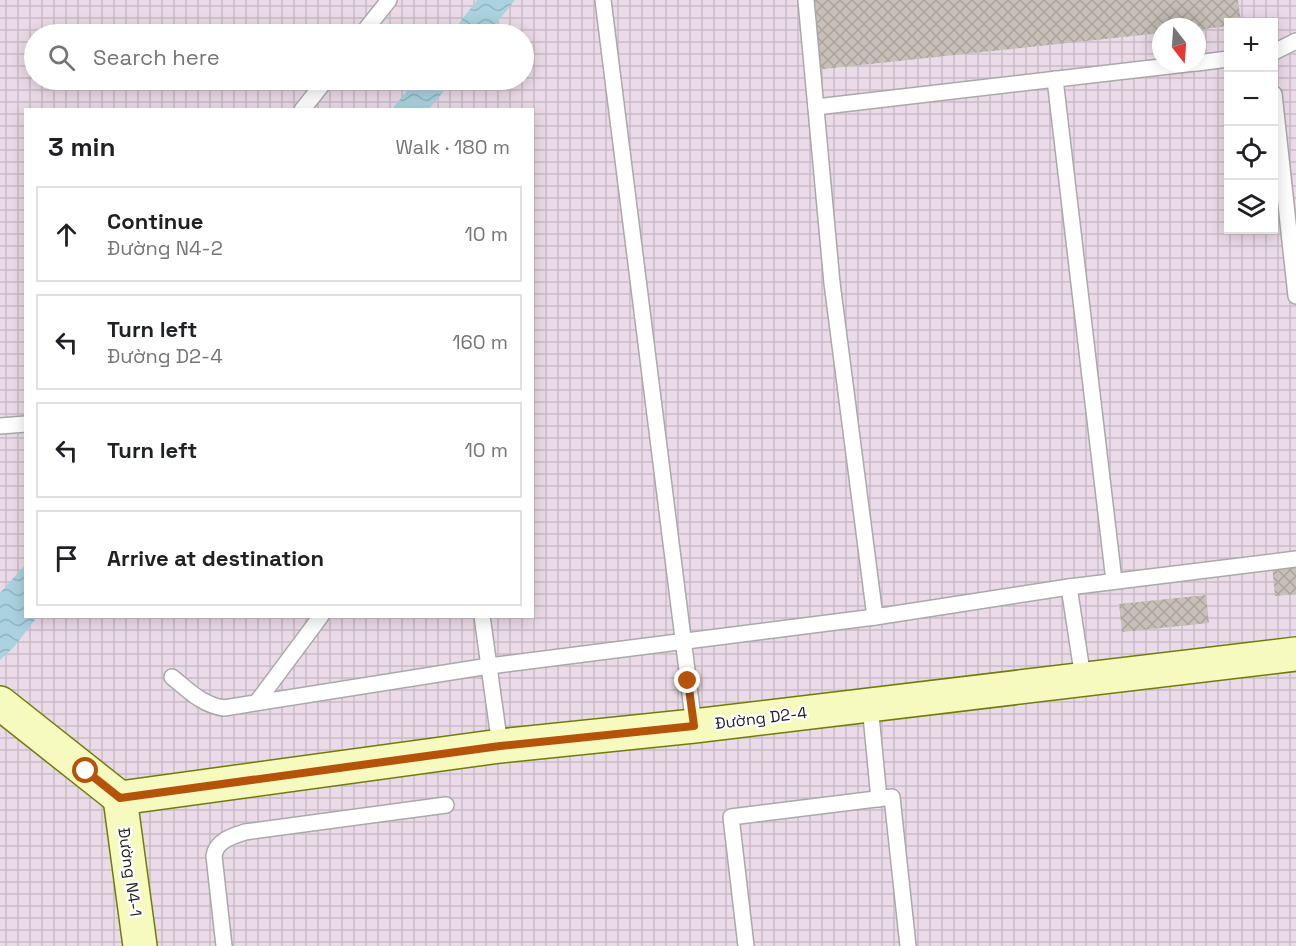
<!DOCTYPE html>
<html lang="en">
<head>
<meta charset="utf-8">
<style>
	:root { --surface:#fff; --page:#f6f6f6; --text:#202124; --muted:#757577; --line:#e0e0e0 }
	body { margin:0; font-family:"Space Grotesk",sans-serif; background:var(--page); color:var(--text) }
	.controls { position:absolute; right:18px; top:18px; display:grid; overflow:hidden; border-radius:0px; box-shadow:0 3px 15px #0003 }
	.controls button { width:54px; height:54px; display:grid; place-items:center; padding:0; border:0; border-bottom:2px solid var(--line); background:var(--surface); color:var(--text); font:30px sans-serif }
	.compass { position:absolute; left:1152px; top:18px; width:54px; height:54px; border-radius:50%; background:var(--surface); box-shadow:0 3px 15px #0003; rotate:163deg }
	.stop { position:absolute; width:18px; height:18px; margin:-14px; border:4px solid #b45309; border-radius:50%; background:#fff }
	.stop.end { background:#b45309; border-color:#fff; box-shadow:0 2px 6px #0008 }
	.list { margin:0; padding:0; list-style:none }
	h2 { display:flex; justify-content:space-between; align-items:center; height:78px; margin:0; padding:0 24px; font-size:26px }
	h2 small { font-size:20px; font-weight:400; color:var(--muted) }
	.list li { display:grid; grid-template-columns:39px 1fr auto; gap:18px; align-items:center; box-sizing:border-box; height:96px; margin:0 12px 12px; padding:0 12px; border:2px solid var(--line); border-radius:0px }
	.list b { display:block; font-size:22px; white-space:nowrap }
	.list p { margin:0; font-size:20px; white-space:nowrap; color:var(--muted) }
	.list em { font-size:20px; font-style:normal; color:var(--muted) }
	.icon { flex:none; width:33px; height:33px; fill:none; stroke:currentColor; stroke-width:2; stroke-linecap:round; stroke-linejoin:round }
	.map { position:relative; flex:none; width:1296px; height:946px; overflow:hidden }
	.search { position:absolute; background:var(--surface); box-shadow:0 3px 15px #0003; left:24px; top:24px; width:510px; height:66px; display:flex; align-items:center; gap:15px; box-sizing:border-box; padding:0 21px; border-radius:33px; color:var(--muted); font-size:22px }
	.panel { position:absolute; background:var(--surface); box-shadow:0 3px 15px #0003; left:24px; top:108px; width:510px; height:510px; border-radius:0px }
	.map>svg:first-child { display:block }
	.industrial { fill:url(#industrial-grid); fill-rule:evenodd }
	.water { fill:url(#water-waves) }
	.building { fill:url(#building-cross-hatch) }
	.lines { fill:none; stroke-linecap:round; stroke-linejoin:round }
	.service-casing { stroke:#a9a9a9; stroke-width:18 }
	.secondary-casing { stroke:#707d05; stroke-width:36 }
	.service { stroke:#fff; stroke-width:15 }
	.secondary { stroke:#f7fabf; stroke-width:33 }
	.route { stroke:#b45309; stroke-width:8 }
	.labels { text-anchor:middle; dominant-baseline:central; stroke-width:4.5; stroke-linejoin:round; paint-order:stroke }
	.street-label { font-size:16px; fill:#222; stroke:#fff }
</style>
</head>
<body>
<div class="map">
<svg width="1296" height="946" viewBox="0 0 1296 946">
	<defs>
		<pattern id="industrial-grid" width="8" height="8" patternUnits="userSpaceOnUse" patternTransform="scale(1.5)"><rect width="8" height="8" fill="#ebdbe8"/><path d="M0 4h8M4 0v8" fill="none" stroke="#c9bcc7"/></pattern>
		<pattern id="water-waves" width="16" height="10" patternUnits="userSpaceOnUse" patternTransform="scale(1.5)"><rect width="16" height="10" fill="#aad3df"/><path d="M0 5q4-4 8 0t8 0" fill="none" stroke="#92b5bf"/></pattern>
		<pattern id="building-cross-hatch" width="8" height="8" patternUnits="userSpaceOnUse" patternTransform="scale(1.5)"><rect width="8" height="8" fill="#c7bfb8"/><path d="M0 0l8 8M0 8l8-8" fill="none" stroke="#aba49e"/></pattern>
	</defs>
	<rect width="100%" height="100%" fill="#f2efe9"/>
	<path class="industrial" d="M0,0h1296v946h-1296zM1228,22h46v208h-46zM1161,27h36v36h-36zM34,34h490v46h-490zM26,110h506v506h-506z"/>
	<g class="water">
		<path d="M477,0h38l-27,34h-37z"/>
		<path d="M416,80h37l-24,29h-37z"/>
		<path d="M25,565l1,51 11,1 -23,30 -14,13v-67z"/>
	</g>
	<g class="building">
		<path d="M797,0h441l3,22h-13v4l-31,4v-3h-36v6l-356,38z"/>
		<path d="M1296,562v32l-21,2 -3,-31z"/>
		<path d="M1206,595l3,28 -87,9 -3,-28z"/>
	</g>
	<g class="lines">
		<g class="service-casing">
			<g id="service">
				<path d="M603,0l91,726"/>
				<path d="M806,0l26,283 43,334 194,-30 227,-28"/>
				<path d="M362,34l27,-34"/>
				<path d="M1274,52l22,-11"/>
				<path d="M1197,63l31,-4"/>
				<path d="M1055,79l59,502"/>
				<path d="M1274,94l22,202"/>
				<path d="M816,107l379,-44"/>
				<path d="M302,110l24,-30"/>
				<path d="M0,426l26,-2"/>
				<path d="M1069,587l14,91"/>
				<path d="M482,616l18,130"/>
				<path d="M172,677c16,13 30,28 52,31l265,-42 386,-49"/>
				<path d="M257,702l64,-86"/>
				<path d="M870,705l9,94"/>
				<path d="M224,946l-10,-90c2,-15 18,-20 31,-24l201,-27"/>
				<path d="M746,946l-15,-129 161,-20 16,149"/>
			</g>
		</g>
		<g class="secondary-casing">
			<g id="secondary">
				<path d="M0,703l120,95"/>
				<path d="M120,798l380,-52 194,-20 602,-72"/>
				<path d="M120,798l20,148"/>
			</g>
		</g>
		<use href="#service" class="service"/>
		<use href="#secondary" class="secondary"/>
	</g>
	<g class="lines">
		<path class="route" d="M86,771l34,27 380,-52 194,-20 -6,-45"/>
	</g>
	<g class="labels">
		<g class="street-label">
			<text transform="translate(761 718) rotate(-7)">Đường D2-4</text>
			<text transform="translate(130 872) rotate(82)">Đường N4-1</text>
		</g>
	</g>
</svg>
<div class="controls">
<button>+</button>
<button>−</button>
<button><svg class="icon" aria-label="locate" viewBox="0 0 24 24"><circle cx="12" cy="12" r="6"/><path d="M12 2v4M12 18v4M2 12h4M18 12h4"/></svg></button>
<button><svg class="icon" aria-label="layers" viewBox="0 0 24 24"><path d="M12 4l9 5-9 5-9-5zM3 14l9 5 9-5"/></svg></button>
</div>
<svg class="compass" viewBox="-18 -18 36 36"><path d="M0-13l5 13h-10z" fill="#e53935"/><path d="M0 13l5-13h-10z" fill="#757577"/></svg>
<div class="stop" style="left:86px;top:771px"></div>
<div class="stop end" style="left:688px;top:681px"></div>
<div class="search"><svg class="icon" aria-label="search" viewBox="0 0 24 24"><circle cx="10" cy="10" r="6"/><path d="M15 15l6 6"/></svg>Search here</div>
<section class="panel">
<h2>3 min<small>Walk · 180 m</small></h2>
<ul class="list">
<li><svg class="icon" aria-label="ahead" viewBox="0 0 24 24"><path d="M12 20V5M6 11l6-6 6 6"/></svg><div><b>Continue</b><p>Đường N4-2</p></div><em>10 m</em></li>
<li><svg class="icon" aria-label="left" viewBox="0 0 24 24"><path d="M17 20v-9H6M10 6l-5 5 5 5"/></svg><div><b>Turn left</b><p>Đường D2-4</p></div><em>160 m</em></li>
<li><svg class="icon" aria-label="left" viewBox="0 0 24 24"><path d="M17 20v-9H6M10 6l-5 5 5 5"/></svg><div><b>Turn left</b></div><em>10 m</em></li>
<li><svg class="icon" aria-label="arrive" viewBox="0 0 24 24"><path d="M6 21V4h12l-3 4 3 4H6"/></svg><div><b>Arrive at destination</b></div></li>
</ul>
</section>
</div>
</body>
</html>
